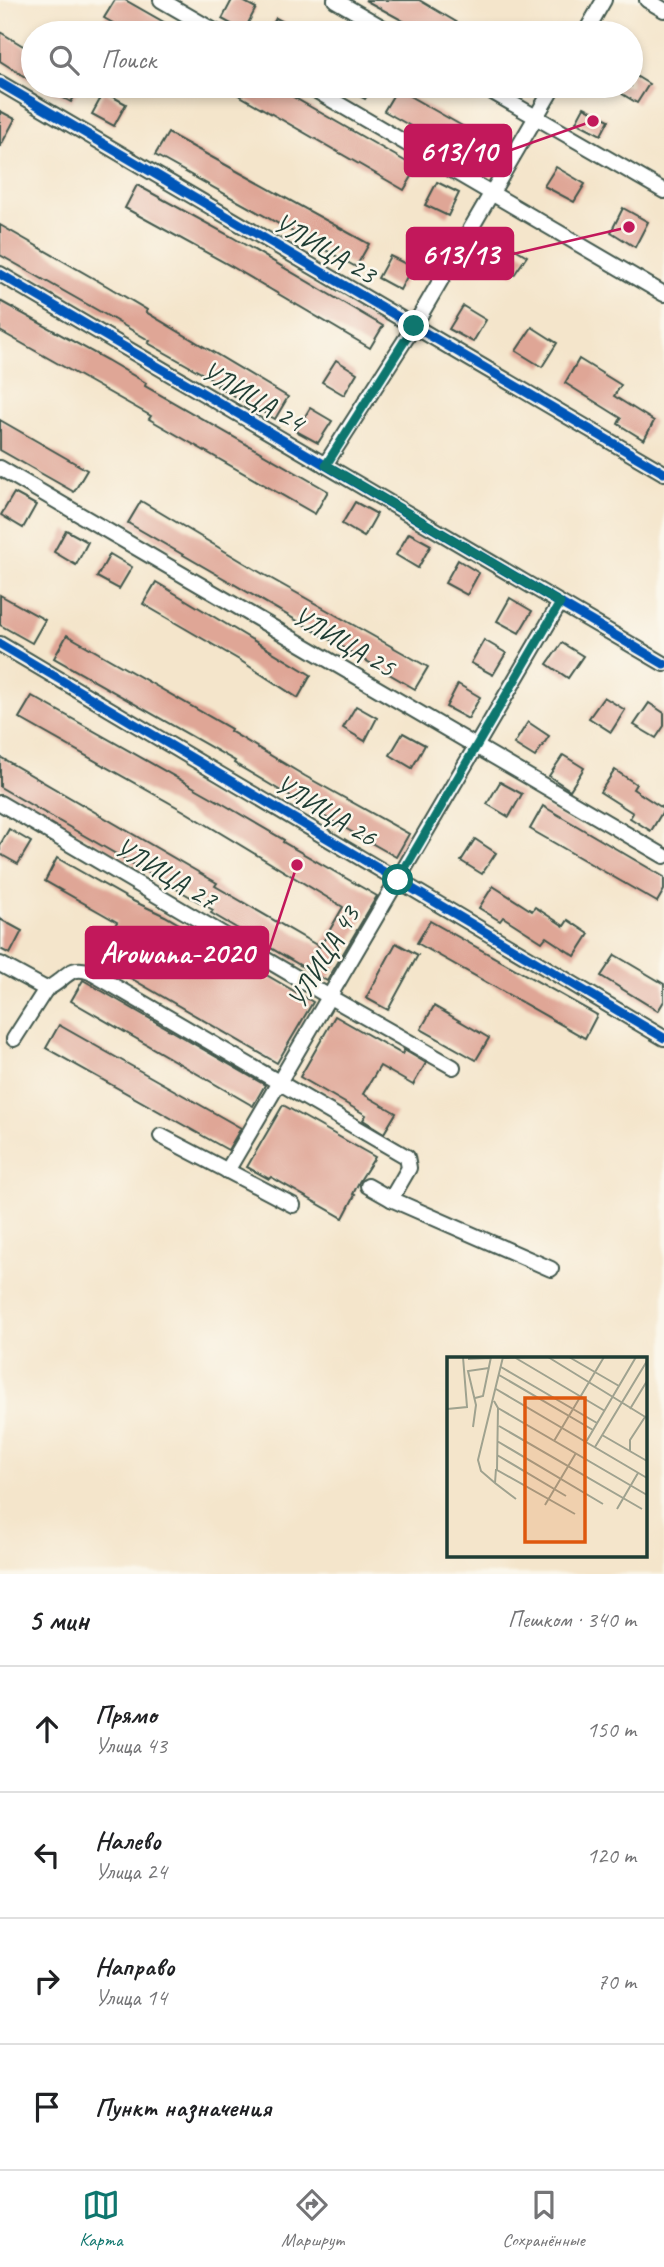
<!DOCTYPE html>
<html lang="ru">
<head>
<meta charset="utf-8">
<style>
	:root { --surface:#fff; --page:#f2f2f2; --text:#202124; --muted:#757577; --line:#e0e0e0; --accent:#0f766e }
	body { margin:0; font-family:Caveat,sans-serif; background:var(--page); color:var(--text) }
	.stop { position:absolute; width:21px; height:21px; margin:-16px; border:5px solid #0f766e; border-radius:50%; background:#fff }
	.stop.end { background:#0f766e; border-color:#fff; box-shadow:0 2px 7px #0008 }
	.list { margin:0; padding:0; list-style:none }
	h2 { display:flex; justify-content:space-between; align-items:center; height:91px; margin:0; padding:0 28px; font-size:30px }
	h2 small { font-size:23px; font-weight:400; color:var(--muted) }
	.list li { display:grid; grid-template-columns:46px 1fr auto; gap:21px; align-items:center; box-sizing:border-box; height:126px; padding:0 28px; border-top:2px solid var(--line) }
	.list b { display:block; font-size:26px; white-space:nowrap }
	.list p { margin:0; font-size:23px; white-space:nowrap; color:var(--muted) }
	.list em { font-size:23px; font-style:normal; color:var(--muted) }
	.icon { flex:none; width:38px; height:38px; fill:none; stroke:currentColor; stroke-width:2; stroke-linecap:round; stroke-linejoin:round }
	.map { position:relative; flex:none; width:664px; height:1574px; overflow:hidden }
	.search { position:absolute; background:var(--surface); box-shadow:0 4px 10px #0003; left:21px; right:21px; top:21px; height:77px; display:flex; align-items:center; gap:18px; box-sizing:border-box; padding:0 24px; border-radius:38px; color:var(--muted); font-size:26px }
	.sheet { height:595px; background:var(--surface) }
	nav { display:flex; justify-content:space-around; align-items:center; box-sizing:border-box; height:98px; border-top:2px solid var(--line); background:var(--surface); font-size:19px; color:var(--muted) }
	nav a { display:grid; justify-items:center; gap:4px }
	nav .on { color:var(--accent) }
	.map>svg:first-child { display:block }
	.building { fill:#dfa696 }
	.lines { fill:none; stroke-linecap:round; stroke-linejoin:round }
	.minor-casing { stroke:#3f564b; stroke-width:18 }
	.minor { stroke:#fff; stroke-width:14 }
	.cycleway-casing { stroke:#fbf7ec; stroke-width:13 }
	.cycleway { stroke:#0057b8; stroke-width:9 }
	.route { stroke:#0f766e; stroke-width:9 }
	.labels { text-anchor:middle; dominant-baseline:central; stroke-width:5; stroke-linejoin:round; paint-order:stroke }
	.street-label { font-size:28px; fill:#1f3d34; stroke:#fbf7ec }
	.inset-road { fill:none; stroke:#9fa28f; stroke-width:2 }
	.view { fill:#de580e; fill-opacity:0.15; stroke:#de580e; stroke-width:3.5 }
	.inset-edge { fill:none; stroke:#1f3d34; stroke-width:3.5 }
	.leader { fill:none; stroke:#c2185b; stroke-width:2.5 }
	.callout-dot { fill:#c2185b; stroke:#fbf7ec; stroke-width:2.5 }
	.callout { fill:#c2185b; stroke:#c2185b; stroke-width:2.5 }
	.callout-label { font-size:30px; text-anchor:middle; font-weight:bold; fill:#fff }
</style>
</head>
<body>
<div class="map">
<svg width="664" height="1574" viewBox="0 0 664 1574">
	<rect width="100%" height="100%" fill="#fbf7ec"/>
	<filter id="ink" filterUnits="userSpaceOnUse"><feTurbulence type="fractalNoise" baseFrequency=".0143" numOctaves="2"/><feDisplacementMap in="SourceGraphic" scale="14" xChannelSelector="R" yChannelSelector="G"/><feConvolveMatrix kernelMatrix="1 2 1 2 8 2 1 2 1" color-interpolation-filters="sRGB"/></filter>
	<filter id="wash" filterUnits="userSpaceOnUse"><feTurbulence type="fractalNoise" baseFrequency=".00686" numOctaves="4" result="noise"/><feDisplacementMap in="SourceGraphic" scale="28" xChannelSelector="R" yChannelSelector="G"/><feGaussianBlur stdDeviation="1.57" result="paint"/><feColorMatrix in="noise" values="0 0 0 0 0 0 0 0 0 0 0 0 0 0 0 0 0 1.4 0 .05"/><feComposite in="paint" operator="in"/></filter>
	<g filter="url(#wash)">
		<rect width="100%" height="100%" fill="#f4e5cb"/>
		<g id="blocks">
			<g class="building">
				<path d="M115,0h10l58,33h-52l-27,-15z"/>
				<path d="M232,0h9l15,8 -12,23 -22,-12z"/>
				<path d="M365,0h54l56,33h-50z"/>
				<path d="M276,18l28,15h-36z"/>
				<path d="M0,32l33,20v30l-33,-21z"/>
				<path d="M631,73l18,11 -12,19 -28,-17h22z"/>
				<path d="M41,86h40l-10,16z"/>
				<path d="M223,86h51l143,82 -13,22z"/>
				<path d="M341,86h32l-8,13z"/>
				<path d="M397,89l99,56 -13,22 -99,-56z"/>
				<path d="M104,92l22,12 -12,22 -22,-12z"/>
				<path d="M584,107l25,13 -8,15 -25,-13z"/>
				<path d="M0,111l15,8 -15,28z"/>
				<path d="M168,133l201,111 -13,23 -201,-112z"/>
				<path d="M556,167l29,17 -11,18 -30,-16z"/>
				<path d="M437,182l22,11 -11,23 -23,-11z"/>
				<path d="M137,185l95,52 151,89 -13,22 -139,-82 -106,-58z"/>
				<path d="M623,208l25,14 -13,25 -24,-15z"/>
				<path d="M0,225l107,61 40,24 -1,2 142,85 -13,22 -58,-33 2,-3 -71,-40 2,-2 -37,-22 -113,-64z"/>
				<path d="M502,241l25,15 -13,19 -24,-15z"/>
				<path d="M390,256l22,11 -12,23 -22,-12z"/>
				<path d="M0,301l107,59 39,23 -1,3 183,105 -13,23 -166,-95 2,-3 -151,-85z"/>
				<path d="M463,306l23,14 -13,22 -24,-13z"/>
				<path d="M532,327l25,16 -15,24 -26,-16z"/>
				<path d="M579,359l42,26 -7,11 40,25 -10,19 -26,-16 3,-6 -56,-35z"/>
				<path d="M336,360l21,13 -13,22 -22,-13z"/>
				<path d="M310,408l22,13 -14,22 -22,-12z"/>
				<path d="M0,420l87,50 -13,22 -74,-42z"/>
				<path d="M14,493l22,12 -13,23 -22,-13z"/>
				<path d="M141,501l122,73 165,93 -13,22 -287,-166z"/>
				<path d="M355,502l22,12 -13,23 -22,-13z"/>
				<path d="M66,530l22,12 -12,23 -22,-13z"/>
				<path d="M409,533l22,12 -13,23 -22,-13z"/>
				<path d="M110,554l22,13 -13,22 -22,-12z"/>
				<path d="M458,560l21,13 -12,22 -22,-12z"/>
				<path d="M156,582l155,93 -13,23 -57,-37 -98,-57z"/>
				<path d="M0,595l45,25 -13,23 -32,-18z"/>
				<path d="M510,598l22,13 -13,22 -22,-12z"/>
				<path d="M67,635l164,94 -1,2 75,45 104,58 -13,23 -90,-51 -72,-43 1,-2 -181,-103z"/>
				<path d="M484,640l22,13 -13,22 -22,-12z"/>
				<path d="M562,643l21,13 -15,22 -21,-14z"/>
				<path d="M458,684l22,13 -12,22 -22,-12z"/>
				<path d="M32,696l186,105 66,39 -1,2 94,54 -50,85 -116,-68 2,-3 -213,-123v-30l217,126 -2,3 105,61 23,-40 -159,-96 -165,-93z"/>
				<path d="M604,697l21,13 -14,22 -22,-14z"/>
				<path d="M649,703l15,10v13l-8,12 -22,-13z"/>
				<path d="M356,706l21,12 -12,23 -22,-13z"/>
				<path d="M528,722l21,14 -14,21 -21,-13z"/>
				<path d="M403,733l22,12 -13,23 -22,-13z"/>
				<path d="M563,755l21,13 -14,22 -21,-14z"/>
				<path d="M615,770l21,14 -3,5 31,20 -13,22 -21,-13 3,-5 -33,-21z"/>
				<path d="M500,782l22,12 -13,23 -22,-13z"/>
				<path d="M543,806l121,71v13l-7,12 -127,-73z"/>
				<path d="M9,829l22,13 -13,22 -18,-10v-9z"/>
				<path d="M475,839l21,14 -14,21 -21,-13z"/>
				<path d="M57,858l74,42 34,16 148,86 -36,61 -181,-105 21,-36 -72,-41z"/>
				<path d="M493,886l39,25 3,-4 29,19 4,-6 21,14 -14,22 -29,-19 -4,5 -39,-25 -3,4 -21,-13z"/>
				<path d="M0,919l22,12 -12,23 -10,-5z"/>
				<path d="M430,921l167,94 -12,23 -168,-95z"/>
				<path d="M396,943l22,12 -30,55 -22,-12z"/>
				<path d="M615,955l49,29v17l-6,10 -57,-35z"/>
				<path d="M83,980l182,105 -12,21 -182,-105z"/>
				<path d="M434,1006l55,32 -13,22 -55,-31z"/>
				<path d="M335,1016l67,38 2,-4 22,13 -13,22 -33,-19 -17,28 33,19 -12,20 -21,-13 3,-5 -66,-38z"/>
				<path d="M59,1025l182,103 -13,22 -182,-102z"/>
				<path d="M283,1105l92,52 -16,25 -6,12 2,1 -12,23 -72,-41 -2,2 -22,-12z"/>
			</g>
		</g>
	</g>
	<g filter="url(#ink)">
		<use href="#blocks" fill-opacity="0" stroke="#3f564b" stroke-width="2"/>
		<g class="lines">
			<g class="minor-casing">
				<g id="minor">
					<path d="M161,0l57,33"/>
					<path d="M335,0l57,33"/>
					<path d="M647,0l17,10"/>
					<path d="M585,33l19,-33"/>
					<path d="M0,83l664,390"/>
					<path d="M308,86l356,208"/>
					<path d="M482,86l182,105"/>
					<path d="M0,274l664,390"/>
					<path d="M325,465l89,-139 140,-240"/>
					<path d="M0,468l664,388"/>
					<path d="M0,644l664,394"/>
					<path d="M0,803l328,193 125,71"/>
					<path d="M0,964l46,25c18,-7 23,-26 44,-17l317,185 2,11 -18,31 160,70"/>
					<path d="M14,1039l32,-50"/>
					<path d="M161,1136l132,69"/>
					<path d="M227,1171l333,-568"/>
					<path d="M368,1186l23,13"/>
				</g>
			</g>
			<use href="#minor" class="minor"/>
			<g class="cycleway-casing">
				<g id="cycleway">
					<path d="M0,83l664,390"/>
					<path d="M0,274l664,390"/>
					<path d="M0,644l664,394"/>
				</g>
			</g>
			<use href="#cycleway" class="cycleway"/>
		</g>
	</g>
	<g class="lines" filter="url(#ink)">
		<path class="route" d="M398,880l162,-277 -234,-138 88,-139"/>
	</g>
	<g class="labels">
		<g class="street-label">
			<text transform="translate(325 248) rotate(30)">УЛИЦА 23</text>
			<text transform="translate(253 396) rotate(30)">УЛИЦА 24</text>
			<text transform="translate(344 641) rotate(30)">УЛИЦА 25</text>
			<text transform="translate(326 810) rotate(31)">УЛИЦА 26</text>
			<text transform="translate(166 873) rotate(31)">УЛИЦА 27</text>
			<text transform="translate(323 957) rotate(-59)">УЛИЦА 43</text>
		</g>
	</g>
	<g transform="translate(447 1357)">
		<rect width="200" height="200" fill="#f4e5cb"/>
		<path class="inset-road" d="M67,0l91,54M101,0l99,61M122,0l50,29M56,1l23,-1M21,2l23,-1M54,10l96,56M52,18l94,55M49,32l151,89M28,41l8,-2 8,-39M47,44l4,7 -1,62 78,44M51,51l149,87M0,52l20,-2 -4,-50M183,52l17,-28M52,69l143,83M26,70l3,-22 -8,-34 21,-3M155,78l45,26M50,84l106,63M107,84l50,-84M139,85l50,-85M148,90l52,-86M183,94v-11l15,-23M50,98l69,41M49,112l-1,14 21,16M48,126l-14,-12 -3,-11 25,-103M98,148l31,-52M170,152l21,-36"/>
		<path class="view" d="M78,41h60v144h-60z"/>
		<rect width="200" height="200" class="inset-edge"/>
	</g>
	<path class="leader" d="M593 121L511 150M629 227L513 254M297 865L268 953"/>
	<g class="callout-dot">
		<circle cx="593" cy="121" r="7"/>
		<circle cx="629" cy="227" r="7"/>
		<circle cx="297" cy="865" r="7"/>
	</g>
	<g class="callout">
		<rect x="405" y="125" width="106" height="51" rx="7"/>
		<rect x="407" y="228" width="106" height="51" rx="7"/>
		<rect x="86" y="927" width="182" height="51" rx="7"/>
	</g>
	<g class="callout-label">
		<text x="458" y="161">613/10</text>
		<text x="460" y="264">613/13</text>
		<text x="177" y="963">Arowana-2020</text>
	</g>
</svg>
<div class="stop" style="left:398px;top:880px"></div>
<div class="stop end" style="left:414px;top:326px"></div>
<div class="search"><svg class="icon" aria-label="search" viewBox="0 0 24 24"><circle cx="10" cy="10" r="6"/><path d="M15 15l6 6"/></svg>Поиск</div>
</div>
<section class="sheet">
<h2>5 мин<small>Пешком · 340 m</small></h2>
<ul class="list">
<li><svg class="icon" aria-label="ahead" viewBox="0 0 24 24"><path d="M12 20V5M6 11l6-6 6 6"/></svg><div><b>Прямо</b><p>Улица 43</p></div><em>150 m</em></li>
<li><svg class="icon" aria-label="left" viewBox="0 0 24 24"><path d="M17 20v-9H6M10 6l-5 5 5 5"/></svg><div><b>Налево</b><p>Улица 24</p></div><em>120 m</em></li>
<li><svg class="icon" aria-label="right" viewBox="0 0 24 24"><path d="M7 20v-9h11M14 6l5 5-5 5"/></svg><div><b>Направо</b><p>Улица 14</p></div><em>70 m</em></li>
<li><svg class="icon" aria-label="arrive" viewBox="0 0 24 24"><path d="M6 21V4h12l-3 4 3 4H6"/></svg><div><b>Пункт назначения</b></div></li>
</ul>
</section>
<nav>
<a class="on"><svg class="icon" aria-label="map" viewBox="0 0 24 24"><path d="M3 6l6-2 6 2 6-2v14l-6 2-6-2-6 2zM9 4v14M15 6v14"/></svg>Карта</a>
<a><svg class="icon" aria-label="directions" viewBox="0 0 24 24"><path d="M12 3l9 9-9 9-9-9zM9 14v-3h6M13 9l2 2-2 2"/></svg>Маршрут</a>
<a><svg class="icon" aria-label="saved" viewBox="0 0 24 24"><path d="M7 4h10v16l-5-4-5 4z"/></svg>Сохранённые</a>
</nav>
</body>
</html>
